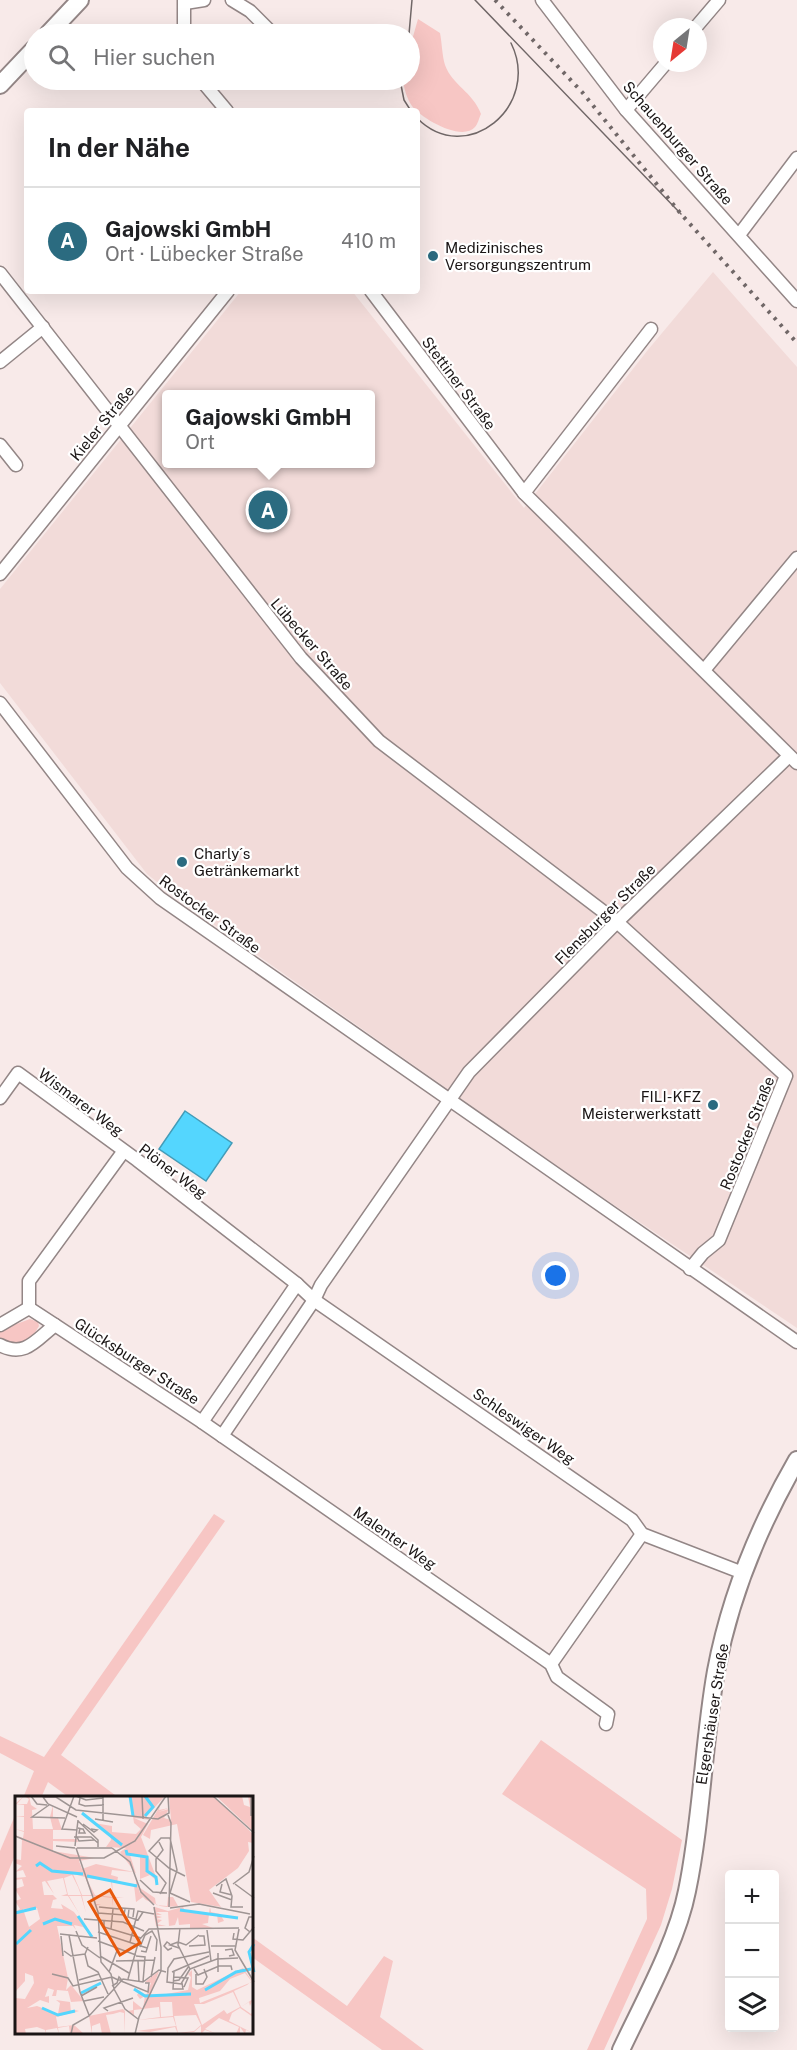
<!DOCTYPE html>
<html lang="de">
<head>
<meta charset="utf-8">
<style>
	:root { --surface:#fff; --page:#f2f2f2; --text:#202124; --muted:#757577; --line:#e0e0e0; --accent:#2b6b80 }
	body { margin:0; font-family:"Public Sans",sans-serif; background:var(--page); color:var(--text) }
	.controls { position:absolute; right:18px; bottom:18px; display:grid; overflow:hidden; border-radius:6px; box-shadow:0 6px 24px #0002 }
	.controls button { width:54px; height:54px; display:grid; place-items:center; padding:0; border:0; border-bottom:2px solid var(--line); background:var(--surface); color:var(--text); font:30px sans-serif }
	.compass { position:absolute; left:653px; top:18px; width:54px; height:54px; border-radius:50%; background:var(--surface); box-shadow:0 6px 24px #0002; rotate:210deg }
	.you { position:absolute; left:556px; top:1276px; width:21px; height:21px; margin:-15px; border:4px solid #fff; border-radius:50%; background:#1a73e8; box-shadow:0 0 0 9px #1a73e833 }
	.badge { display:grid; place-items:center; width:39px; height:39px; border-radius:50%; background:var(--accent); color:#fff; font-size:20px; font-weight:700 }
	.pin { position:absolute; translate:-50% -50%; border:3px solid #fff; box-shadow:0 2px 6px #0006 }
	.popup { position:absolute; left:162px; top:390px; width:213px; height:78px; box-sizing:border-box; display:grid; place-content:center; border-radius:6px; background:var(--surface); filter:drop-shadow(0 2px 4px #0005); font-size:20px; white-space:nowrap; color:var(--muted) }
	.popup b { font-size:22px; color:var(--text) }
	.popup::after { content:''; position:absolute; left:50%; top:100%; margin-left:-12px; border:12px solid transparent; border-top-color:var(--surface) }
	.list { margin:0; padding:0; list-style:none }
	h2 { display:flex; justify-content:space-between; align-items:center; height:78px; margin:0; padding:0 24px; font-size:26px }
	h2 small { font-size:20px; font-weight:400; color:var(--muted) }
	.list li { display:grid; grid-template-columns:39px 1fr auto; gap:18px; align-items:center; box-sizing:border-box; height:108px; padding:0 24px; border-top:2px solid var(--line) }
	.list b { display:block; font-size:22px; white-space:nowrap }
	.list p { margin:0; font-size:20px; white-space:nowrap; color:var(--muted) }
	.list em { font-size:20px; font-style:normal; color:var(--muted) }
	.icon { flex:none; width:33px; height:33px; fill:none; stroke:currentColor; stroke-width:2; stroke-linecap:round; stroke-linejoin:round }
	.map { position:relative; flex:none; width:797px; height:2050px; overflow:hidden }
	.search { position:absolute; background:var(--surface); box-shadow:0 6px 24px #0002; left:24px; top:24px; width:396px; height:66px; display:flex; align-items:center; gap:15px; box-sizing:border-box; padding:0 21px; border-radius:33px; color:var(--muted); font-size:22px }
	.panel { position:absolute; background:var(--surface); box-shadow:0 6px 24px #0002; left:24px; top:108px; width:396px; height:186px; border-radius:6px }
	.map>svg:first-child { display:block }
	.built { fill:#f2dbd9; fill-rule:evenodd }
	.green { fill:#f7c6c4 }
	.water { fill:#54d6fe; stroke:#439cb8; stroke-width:1.5 }
	.lines { fill:none; stroke-linecap:round; stroke-linejoin:round }
	.minor-casing { stroke:#938686; stroke-width:15 }
	.tertiary-casing { stroke:#938686; stroke-width:20 }
	.minor { stroke:#fff; stroke-width:12 }
	.tertiary { stroke:#fff; stroke-width:16 }
	.tram { stroke:#706767; stroke-width:1.5 }
	.rail { stroke:#706767; stroke-width:4; stroke-dasharray:3 6; stroke-linecap:butt }
	.poi-dot { fill:#2b6b80; stroke:#fff; stroke-width:2 }
	.labels { text-anchor:middle; dominant-baseline:central; stroke-width:4.5; stroke-linejoin:round; paint-order:stroke }
	.street-label { font-size:15px; fill:#1a1515; stroke:#fff }
	.poi-label { font-size:15px; fill:#1a1515; stroke:#fff; text-anchor:start }
	.inset-river { fill:none; stroke:#54d6fe; stroke-width:3 }
	.inset-road { fill:none; stroke:#9f9594; stroke-width:1.5 }
	.view { fill:#e8590c; fill-opacity:0.15; stroke:#e8590c; stroke-width:3 }
	.inset-edge { fill:none; stroke:#1a1515; stroke-width:3 }
</style>
</head>
<body>
<div class="map">
<svg width="797" height="2050" viewBox="0 0 797 2050">
	<rect width="100%" height="100%" fill="#f8eae9"/>
	<path class="built" d="M713,272l84,95v961l-223,-150 -388,-273 -39,-31 -147,-191v-94l241,-298h111l172,217 123,-157zM166,394h204v70h-204z"/>
	<g class="green">
		<path d="M418,19l22,14c2,10 2,22 5,32 7,20 28,27 36,49 -2,4 -3,10 -6,13 -13,15 -53,-8 -63,-21 -5,-7 -8,-17 -9,-26h7v-33z"/>
		<path d="M30,1319l8,3 1,4 -8,13 -16,6 -15,-5v-10z"/>
		<path d="M214,1514l11,7 -164,234 58,43h-49l-22,-16 -7,16h-18l11,-27 -34,-18v-17l44,21z"/>
		<path d="M541,1740l141,100 -10,49 -11,36 -57,125h-17l60,-131 -1,-30 -144,-95z"/>
		<path d="M16,1813v40l-16,38v-40z"/>
		<path d="M252,1937l95,69 37,-50 9,5 -13,56 44,33h-42l-130,-93z"/>
	</g>
	<path class="water" d="M185,1111l47,32 -26,38 -47,-32z"/>
	<g class="lines">
		<g class="minor-casing">
			<g id="minor">
				<path d="M184,0v34"/>
				<path d="M232,0l18,11 23,23"/>
				<path d="M542,0l84,110 171,191"/>
				<path d="M185,3l19,-3"/>
				<path d="M696,27l23,-27"/>
				<path d="M201,80l26,31"/>
				<path d="M626,110l40,-47"/>
				<path d="M739,235l58,-77"/>
				<path d="M0,273l301,385 78,83 238,181 169,154 -67,164 -16,13 -13,16"/>
				<path d="M371,291l153,202 273,270"/>
				<path d="M0,362l43,-35"/>
				<path d="M0,445l16,20"/>
				<path d="M524,493l127,-164"/>
				<path d="M0,574l228,-283"/>
				<path d="M705,669l92,-111"/>
				<path d="M0,703l127,165 33,30 637,444"/>
				<path d="M0,1098l18,-25 119,87 160,124 17,16 318,220 10,14 101,39"/>
				<path d="M29,1308v-27l94,-129"/>
				<path d="M0,1325l29,-17 26,17c-19,15 -30,33 -55,20"/>
				<path d="M55,1325l147,97 349,242 6,13 51,37 -2,10"/>
				<path d="M202,1422l95,-138"/>
				<path d="M222,1436l92,-136 7,-15 148,-213 148,-150 172,-166"/>
				<path d="M551,1664l91,-130"/>
			</g>
		</g>
		<g class="tertiary-casing">
			<g id="tertiary">
				<path d="M48,34l32,-34"/>
				<path d="M0,85l34,-36"/>
				<path d="M621,2050c22,-47 56,-108 66,-159 15,-72 16,-147 29,-220 14,-75 43,-145 81,-211"/>
			</g>
		</g>
		<use href="#minor" class="minor"/>
		<use href="#tertiary" class="tertiary"/>
		<g class="tram">
			<path d="M475,0l206,214"/>
			<path d="M409,34l3,-34"/>
			<path d="M400,80l4,20 7,11"/>
			<path d="M417,118c49,50 125,-12 94,-75"/>
		</g>
		<path class="rail" d="M495,0l87,92 99,122 116,129"/>
	</g>
	<g class="poi-dot">
		<circle cx="433" cy="256" r="6"/>
		<circle cx="182" cy="862" r="6"/>
		<circle cx="713" cy="1105" r="6"/>
	</g>
	<g class="labels">
		<g class="street-label">
			<text transform="translate(678 143) rotate(49)">Schauenburger Straße</text>
			<text transform="translate(459 383) rotate(53)">Stettiner Straße</text>
			<text transform="translate(102 423) rotate(-51)">Kieler Straße</text>
			<text transform="translate(312 644) rotate(49)">Lübecker Straße</text>
			<text transform="translate(210 914) rotate(36)">Rostocker Straße</text>
			<text transform="translate(605 914) rotate(-45)">Flensburger Straße</text>
			<text transform="translate(81 1102) rotate(37)">Wismarer Weg</text>
			<text transform="translate(747 1133) rotate(-68)">Rostocker Straße</text>
			<text transform="translate(173 1171) rotate(37)">Plöner Weg</text>
			<text transform="translate(137 1361) rotate(33)">Glücksburger Straße</text>
			<text transform="translate(524 1426) rotate(35)">Schleswiger Weg</text>
			<text transform="translate(395 1538) rotate(35)">Malenter Weg</text>
			<text transform="translate(712 1714) rotate(-81)">Elgershäuser Straße</text>
		</g>
		<g class="poi-label">
			<text x="445" y="247">Medizinisches<tspan x="445" dy="17">Versorgungszentrum</tspan></text>
			<text x="194" y="853">Charly´s<tspan x="194" dy="17">Getränkemarkt</tspan></text>
			<text x="701" y="1096" text-anchor="end">FILI-KFZ<tspan x="701" dy="17">Meisterwerkstatt</tspan></text>
		</g>
	</g>
	<g transform="translate(15 1796)">
		<rect width="238" height="238" fill="#f8eae9"/>
		<path d="M9,0l-7,8h10l2,-5 -5,-3h5l2,9 6,4 -5,1 1,19h20l-3,-12 3,-12v12l5,1 4,12h-9v9h24l1,3 -25,-1v10l42,7 -16,3 3,8 14,-5 38,8 -22,-2 -1,5 7,2 -1,6 7,3 12,-2v-4l4,13v-5l15,10 1,7 11,1 1,-9h5l5,9 -11,1 -7,-1 -14,-6 -3,-3 -7,5 -2,-17 -10,1 -12,-5 1,16h11l-11,1 -1,9v-9l-17,-2 1,8h5l-6,2 -1,-10h-12l4,17 -5,-17h-12l11,19 -12,-19h-7l6,-2 -4,-16 -16,3 7,13 -9,-13 -3,1 2,13h9l4,4 -4,1 -2,8 12,1 -2,-5 13,8 19,25 -10,-10 -9,-2 2,5 -3,-4h-16l11,52 -2,12 5,-5 13,16 -13,1 -3,-11 -11,-1 -1,6h-4l2,-6 -6,-2 -3,9 4,-1v7l-9,-3 -13,8 10,-2 21,8 2,-11 -4,-3 14,2 1,10 4,-2 4,1 -23,6 2,10 16,-2 10,9h-14l-1,-8 -11,2 1,6 -2,-6 -11,2v4l-1,-4 -8,-3 -12,2 1,5h-11v-36l10,1 9,-16 -1,-7 -8,-3v8l-10,11v-80l5,-3 -5,-8 6,-2 -6,-10 9,-3 -2,-7 -7,1v-2l11,-1 -3,-7 -8,2 7,-6 -7,-3v-4l6,1 1,-20 -7,-5 8,3 1,-6 -9,-3 9,2v-14h-9l9,-1v-11l-9,-1zM58,78l12,3 7,18h-10zM57,79l6,12 3,8h-13l-4,-17zM71,82l25,3 2,16 -18,-2zM22,112l3,11 -11,8 -6,-18zM115,0h35l-19,21 5,3 -17,-2 14,6 -7,13 17,45 -8,-7 -10,4v-24h-10l6,19 -16,-22 6,-4 -20,-1 5,-7 -1,-6 -16,-11 18,3v6l24,2 5,-5 -7,-6zM154,0h44l40,38v9l-5,-1 1,9 -11,17 -29,22 12,17 -30,-5 -14,-78 -26,6 -1,9 -7,-4 17,-29 -1,4 10,-2 -11,4 11,-3 -5,9 7,2zM201,0h26l2,9 6,2 -2,-11h4l1,35zM140,111l13,4 15,-4 3,5 11,1h12l1,-6 1,5 9,2 4,7 -6,2 -1,-9h-8l-1,9 -6,1 11,4 -23,1v-5l-11,1 -1,-8 -3,8 -6,1 -1,-14h-12l6,3h-7l7,2 -6,2 6,1 -5,4 9,2h-10l-2,-11zM228,172l9,13 -5,4 6,6 -6,-6 -13,6 7,16 12,-8 -3,7 -1,-4 -8,5 10,7 2,-3v6l-13,-9 -8,5 -3,8 24,12 -7,-3 -1,4 -5,-7v7h-4l3,-7 -20,-9 -14,11 12,5 -12,-4 -4,4v-8l-7,6 -16,2 -3,-7 -25,5 -14,-1 40,-5 -3,-9 -35,3 22,-3 -1,-10 -25,3v6l-6,-5 5,-1v-9l10,8 2,-13 -5,3 -3,-4 3,-5 1,4h6l4,-11 -6,-1 14,-11 -9,26 38,-7 3,-13 -3,-3 4,-4v17l5,3zM230,177l7,9 -52,21 -1,-5 21,-7 10,-12zM218,196l7,15 -13,7 -3,-4 -22,15 -8,-21h10zM145,206h12l1,14 -12,1zM181,219l5,10 -7,6 -16,2 -4,-17zM108,213l2,2 -1,23h-3l3,-1v-20l-4,-1 -7,2 3,20 -3,-20 -7,1 5,19h-9l-2,-11 -8,3v8l-3,-18z" fill="#f7c6c4" fill-rule="evenodd"/>
		<path class="inset-river" d="M115,0l3,20M67,17l40,32M130,20l8,-9 -8,-11M111,54l1,4 20,3v14l9,6 1,8M21,70l4,-3 12,8 31,3M72,80l50,10M165,114l58,8M0,117l21,-5M63,120l14,21M28,128l12,-5 17,5M1,148l15,-14M239,148l-5,8 5,20M119,193l11,7 46,-2M190,194l31,-18 15,-3M66,197l20,-10M27,212l16,7 17,-4"/>
		<path class="inset-road" d="M16,0l6,8 10,1M59,0l-12,33 15,1M61,0l10,4 17,-2M127,0l1,23M198,0l41,37M236,0v20M28,1h13l20,13 82,9 11,-6 -1,-17M28,1l5,7 29,13M88,1v24M65,2l-1,6 6,2 19,-1M34,9l-17,12 33,1M153,19l3,8 -2,84M80,23l18,3M63,25l20,19v7M68,28l11,8 3,-2 -6,-1M63,32l4,1h1l2,4h-6l1,-5M0,40l55,22h34l31,-17 31,-45M59,41h17l7,6M62,41l2,4 15,-1M155,42h-9l-12,13 20,17 16,8M144,46l4,8 -7,9v12l10,12 -6,11M41,50l19,2M60,50l3,-26M61,52l22,64 3,50 10,12 3,15 9,-10 20,3 16,-12 7,2M62,52h35M97,52l18,14 11,30 13,13M125,84l13,12 14,1M207,88l-2,8 12,3M218,88l16,-12 5,-16M220,88l19,14M201,90l10,-7 6,17 -1,11h12M155,97l7,-23 -7,-32M155,97l20,9M198,97l19,7M84,111l20,2M106,112l13,1 -1,8M155,112l29,-4 51,10M114,113l-1,8 10,3 5,-8M83,117l26,2 1,-6M69,123l39,3 21,9M89,124v7l37,11M165,132l-2,17 12,24M96,133l2,-20M224,133l-4,21 19,32M192,134l4,31M61,135l6,14 18,13M83,136l49,16M235,136l-5,-4 4,-11h5M219,137l-1,6 10,1 11,-13M45,138l37,4M54,139l11,57 9,23M46,140l2,20M83,145l38,14M115,146l8,-31 16,3M163,146l8,3 13,-10M163,146l-8,3 9,3M155,148l-3,-2 -3,4 4,4 4,-2M174,150l16,-1 -1,-9h-5M196,150h24M73,151l-3,7 3,12 10,6 10,22M125,151l5,-12 7,-4 5,9 -1,11M210,154l7,-1 2,6 -5,1M49,155l7,5 14,-2M126,155l5,1 5,-16M203,157v19M85,160l29,17M121,160l9,1 -2,25M101,165l38,-1M123,165l1,21M175,173l-9,15 -14,-2 1,-14 6,-9 35,-7M175,173l27,-10 21,-1M179,173l4,6 21,-9h12l1,4M94,176l9,-24M157,176l37,-16M159,176l-1,17h10l-1,-6M37,178l16,4 5,8 39,-9M181,178v10h7l4,-7 -3,-8M97,181l6,3h3v-1l-2,-2 -2,6 -5,3M136,181l4,-20M159,181l14,1 -4,9M113,183l11,-39 10,-11 90,-1M64,184l20,-6M106,185l27,11 1,-9h-4M158,185l6,-1 10,-14M66,200l16,-9M69,205l20,-4M93,215l-4,-3 29,-10M56,238l2,-9 16,-9 25,-27 11,20 13,10M120,238l4,-17 22,-46v-24l-7,-40"/>
		<path class="view" d="M95,94l30,53 -20,12 -31,-53z"/>
		<rect width="238" height="238" class="inset-edge"/>
	</g>
</svg>
<div class="controls">
<button>+</button>
<button>−</button>
<button><svg class="icon" aria-label="layers" viewBox="0 0 24 24"><path d="M12 4l9 5-9 5-9-5zM3 14l9 5 9-5"/></svg></button>
</div>
<svg class="compass" viewBox="-18 -18 36 36"><path d="M0-13l5 13h-10z" fill="#e53935"/><path d="M0 13l5-13h-10z" fill="#757577"/></svg>
<div class="you"></div>
<div class="pin badge" style="left:268px;top:510px">A</div>
<div class="popup"><b>Gajowski GmbH</b>Ort</div>
<div class="search"><svg class="icon" aria-label="search" viewBox="0 0 24 24"><circle cx="10" cy="10" r="6"/><path d="M15 15l6 6"/></svg>Hier suchen</div>
<section class="panel">
<h2>In der Nähe<small></small></h2>
<ul class="list">
<li><span class="badge">A</span><div><b>Gajowski GmbH</b><p>Ort · Lübecker Straße</p></div><em>410 m</em></li>
</ul>
</section>
</div>
</body>
</html>
